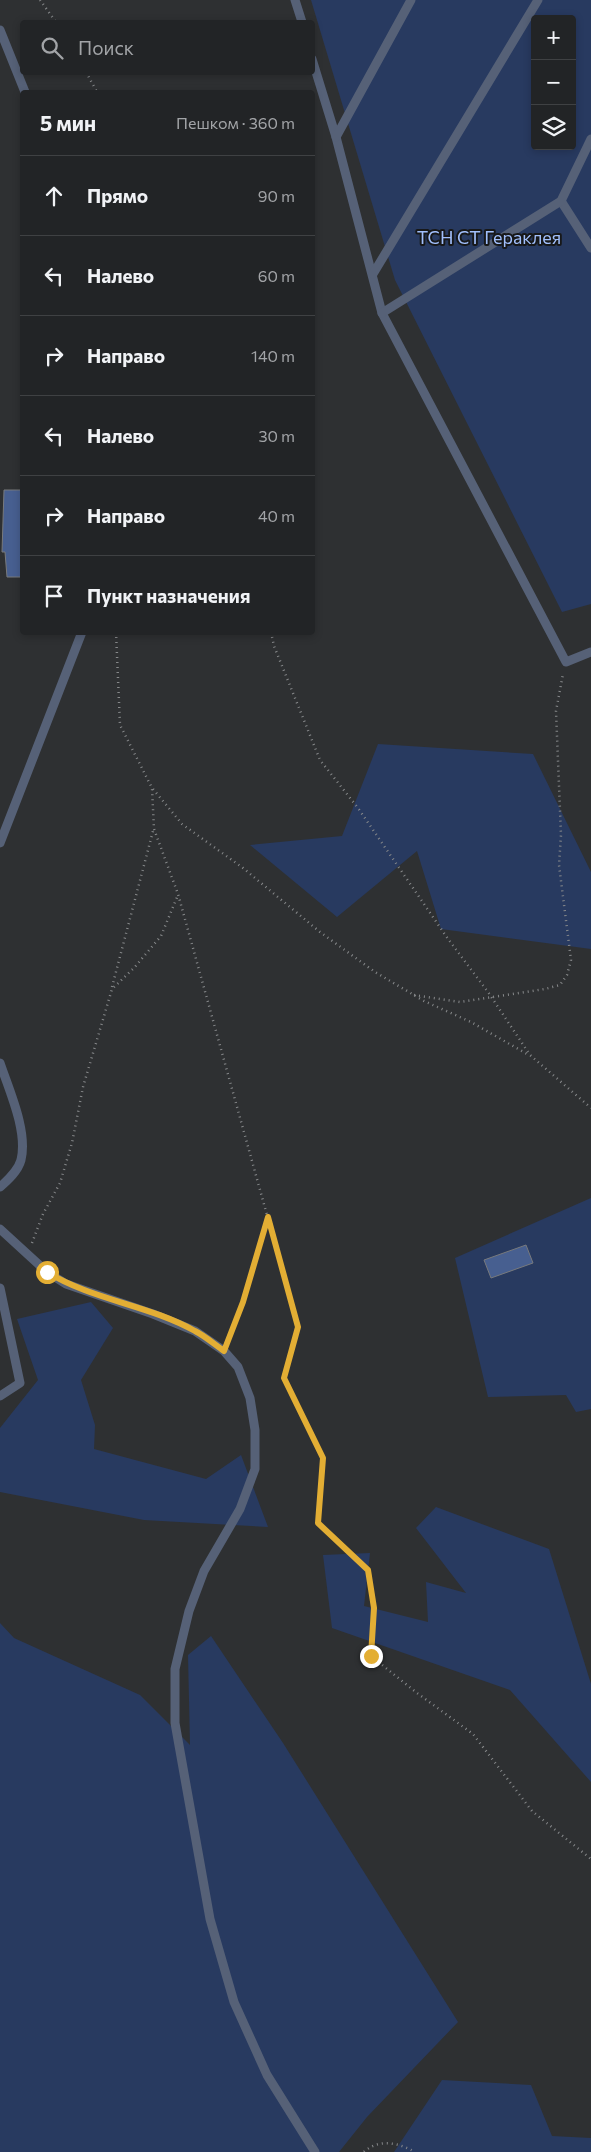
<!DOCTYPE html>
<html lang="ru">
<head>
<meta charset="utf-8">
<style>
	:root { --surface:#222426; --page:#2a2c2e; --text:#f1f3f6; --muted:#a2a4a7; --line:#3f4143 }
	body { margin:0; font-family:Commissioner,sans-serif; background:var(--page); color:var(--text) }
	.controls { position:absolute; right:15px; top:15px; display:grid; overflow:hidden; border-radius:5px; box-shadow:0 2px 8px #0003 }
	.controls button { width:45px; height:45px; display:grid; place-items:center; padding:0; border:0; border-bottom:1px solid var(--line); background:var(--surface); color:var(--text); font:25px sans-serif }
	.stop { position:absolute; width:15px; height:15px; margin:-11px; border:4px solid #e3ae34; border-radius:50%; background:#fff }
	.stop.end { background:#e3ae34; border-color:#fff; box-shadow:0 1px 5px #0008 }
	.list { margin:0; padding:0; list-style:none }
	h2 { display:flex; justify-content:space-between; align-items:center; height:65px; margin:0; padding:0 20px; font-size:21px }
	h2 small { font-size:16px; font-weight:400; color:var(--muted) }
	.list li { display:grid; grid-template-columns:32px 1fr auto; gap:15px; align-items:center; box-sizing:border-box; height:80px; padding:0 20px; border-top:1px solid var(--line) }
	.list b { display:block; font-size:19px; white-space:nowrap }
	.list em { font-size:16px; font-style:normal; color:var(--muted) }
	.icon { flex:none; width:28px; height:28px; fill:none; stroke:currentColor; stroke-width:2; stroke-linecap:round; stroke-linejoin:round }
	.map { position:relative; flex:none; width:591px; height:2152px; overflow:hidden }
	.search { position:absolute; background:var(--surface); box-shadow:0 2px 8px #0003; left:20px; top:20px; width:295px; height:55px; display:flex; align-items:center; gap:12px; box-sizing:border-box; padding:0 18px; border-radius:5px; color:var(--muted); font-size:19px }
	.panel { position:absolute; background:var(--surface); box-shadow:0 2px 8px #0003; left:20px; top:90px; width:295px; height:545px; border-radius:5px }
	.map>svg:first-child { display:block }
	.green { fill:#283a60; fill-rule:evenodd }
	.building { fill:#475f90; stroke:#787a7d }
	.lines { fill:none; stroke-linecap:round; stroke-linejoin:round }
	.path { stroke:#87898b; stroke-width:2.5; stroke-dasharray:1 4; stroke-linecap:butt }
	.service { stroke:#566177; stroke-width:9 }
	.route { stroke:#e3ae34; stroke-width:6 }
	.labels { text-anchor:middle; dominant-baseline:central; stroke-width:4; stroke-linejoin:round; paint-order:stroke }
	.park-label { font-size:18px; fill:#a1bffb; stroke:#171819 }
</style>
</head>
<body>
<div class="map">
<svg width="591" height="2152" viewBox="0 0 591 2152">
	<rect width="100%" height="100%" fill="#2e3032"/>
	<g class="green">
		<path d="M311,0h280v604l-29,8 -167,-332zM535,19h37v127h-37z"/>
		<path d="M378,744l155,10 58,118v77l-150,-20 -24,-78 -80,66 -87,-72 92,-9z"/>
		<path d="M591,1198v211l-15,3 -10,-17 -78,2 -33,-139z"/>
		<path d="M91,1302l22,26 -32,52 14,45 -1,24 112,30 35,-24 27,72 -124,-7 -144,-28v-64l38,-48 -21,-61z"/>
		<path d="M436,1507l113,42 42,135v98l-81,-92 -178,-62 -9,-73 47,-2 -6,53 64,16 -2,-40 40,11 -50,-65z"/>
		<path d="M0,1623l14,15 126,57 50,50 -2,-90 23,-19 72,107 175,279 -91,95 -28,35h-339z"/>
		<path d="M442,2080l89,5 21,51 39,2v14h-197z"/>
	</g>
	<g class="building">
		<path d="M4,490h18v87h-15l-2,-25h-3z"/>
		<path d="M526,1245l7,18 -42,15 -7,-18z"/>
	</g>
	<g class="lines">
		<g class="path">
			<path d="M40,0l16,22"/>
			<path d="M86,72l11,20"/>
			<path d="M116,632l4,93 32,63 2,41 24,65 120,433 -14,51 39,80 -5,65 50,47 6,38 -3,48 46,37 56,41 59,77 59,48"/>
			<path d="M271,632l3,14 46,114 38,48 90,131 40,53 42,63 61,53"/>
			<path d="M153,789l29,35 61,44 77,64 55,40 49,29 47,21 56,32"/>
			<path d="M112,987l41,-156"/>
			<path d="M414,995l46,7 85,-13 15,-4 7,-10 4,-15 -12,-95 2,-30 -5,-124 7,-37"/>
			<path d="M32,1243l11,-29 17,-31 12,-40 11,-56 29,-98 22,-21 27,-32 17,-41"/>
			<path d="M228,1340l15,-38 25,-85"/>
			<path d="M364,2152c15,-14 35,-9 51,0"/>
		</g>
		<g class="service">
			<path d="M295,0l7,22"/>
			<path d="M0,30l25,62"/>
			<path d="M312,59l24,78 46,176 184,349 25,-10"/>
			<path d="M336,137l75,-137"/>
			<path d="M561,201l30,47"/>
			<path d="M373,274l165,-274"/>
			<path d="M382,313l179,-112 30,-62"/>
			<path d="M0,843l82,-211"/>
			<path d="M0,1063c9,27 28,68 21,97 -3,11 -13,20 -21,27"/>
			<path d="M0,1229l47,43 19,12 87,30 42,17 29,20 14,16 12,31 5,32v39l-15,40 -36,62 -15,40 -14,58v54l35,196 24,83 33,73 48,77"/>
			<path d="M0,1288l20,95 -20,13"/>
		</g>
	</g>
	<g class="lines">
		<path class="route" d="M47,1272c45,28 102,33 148,59 10,5 19,13 29,20l19,-49 25,-85 30,110 -14,51 39,80 -5,65 50,47 6,38 -3,48"/>
	</g>
	<g class="labels">
		<g class="park-label">
			<text x="489" y="237">ТСН СТ Гераклея</text>
		</g>
	</g>
</svg>
<div class="controls">
<button>+</button>
<button>−</button>
<button><svg class="icon" aria-label="layers" viewBox="0 0 24 24"><path d="M12 4l9 5-9 5-9-5zM3 14l9 5 9-5"/></svg></button>
</div>
<div class="stop" style="left:47px;top:1272px"></div>
<div class="stop end" style="left:371px;top:1656px"></div>
<div class="search"><svg class="icon" aria-label="search" viewBox="0 0 24 24"><circle cx="10" cy="10" r="6"/><path d="M15 15l6 6"/></svg>Поиск</div>
<section class="panel">
<h2>5 мин<small>Пешком · 360 m</small></h2>
<ul class="list">
<li><svg class="icon" aria-label="ahead" viewBox="0 0 24 24"><path d="M12 20V5M6 11l6-6 6 6"/></svg><div><b>Прямо</b></div><em>90 m</em></li>
<li><svg class="icon" aria-label="left" viewBox="0 0 24 24"><path d="M17 20v-9H6M10 6l-5 5 5 5"/></svg><div><b>Налево</b></div><em>60 m</em></li>
<li><svg class="icon" aria-label="right" viewBox="0 0 24 24"><path d="M7 20v-9h11M14 6l5 5-5 5"/></svg><div><b>Направо</b></div><em>140 m</em></li>
<li><svg class="icon" aria-label="left" viewBox="0 0 24 24"><path d="M17 20v-9H6M10 6l-5 5 5 5"/></svg><div><b>Налево</b></div><em>30 m</em></li>
<li><svg class="icon" aria-label="right" viewBox="0 0 24 24"><path d="M7 20v-9h11M14 6l5 5-5 5"/></svg><div><b>Направо</b></div><em>40 m</em></li>
<li><svg class="icon" aria-label="arrive" viewBox="0 0 24 24"><path d="M6 21V4h12l-3 4 3 4H6"/></svg><div><b>Пункт назначения</b></div></li>
</ul>
</section>
</div>
</body>
</html>
